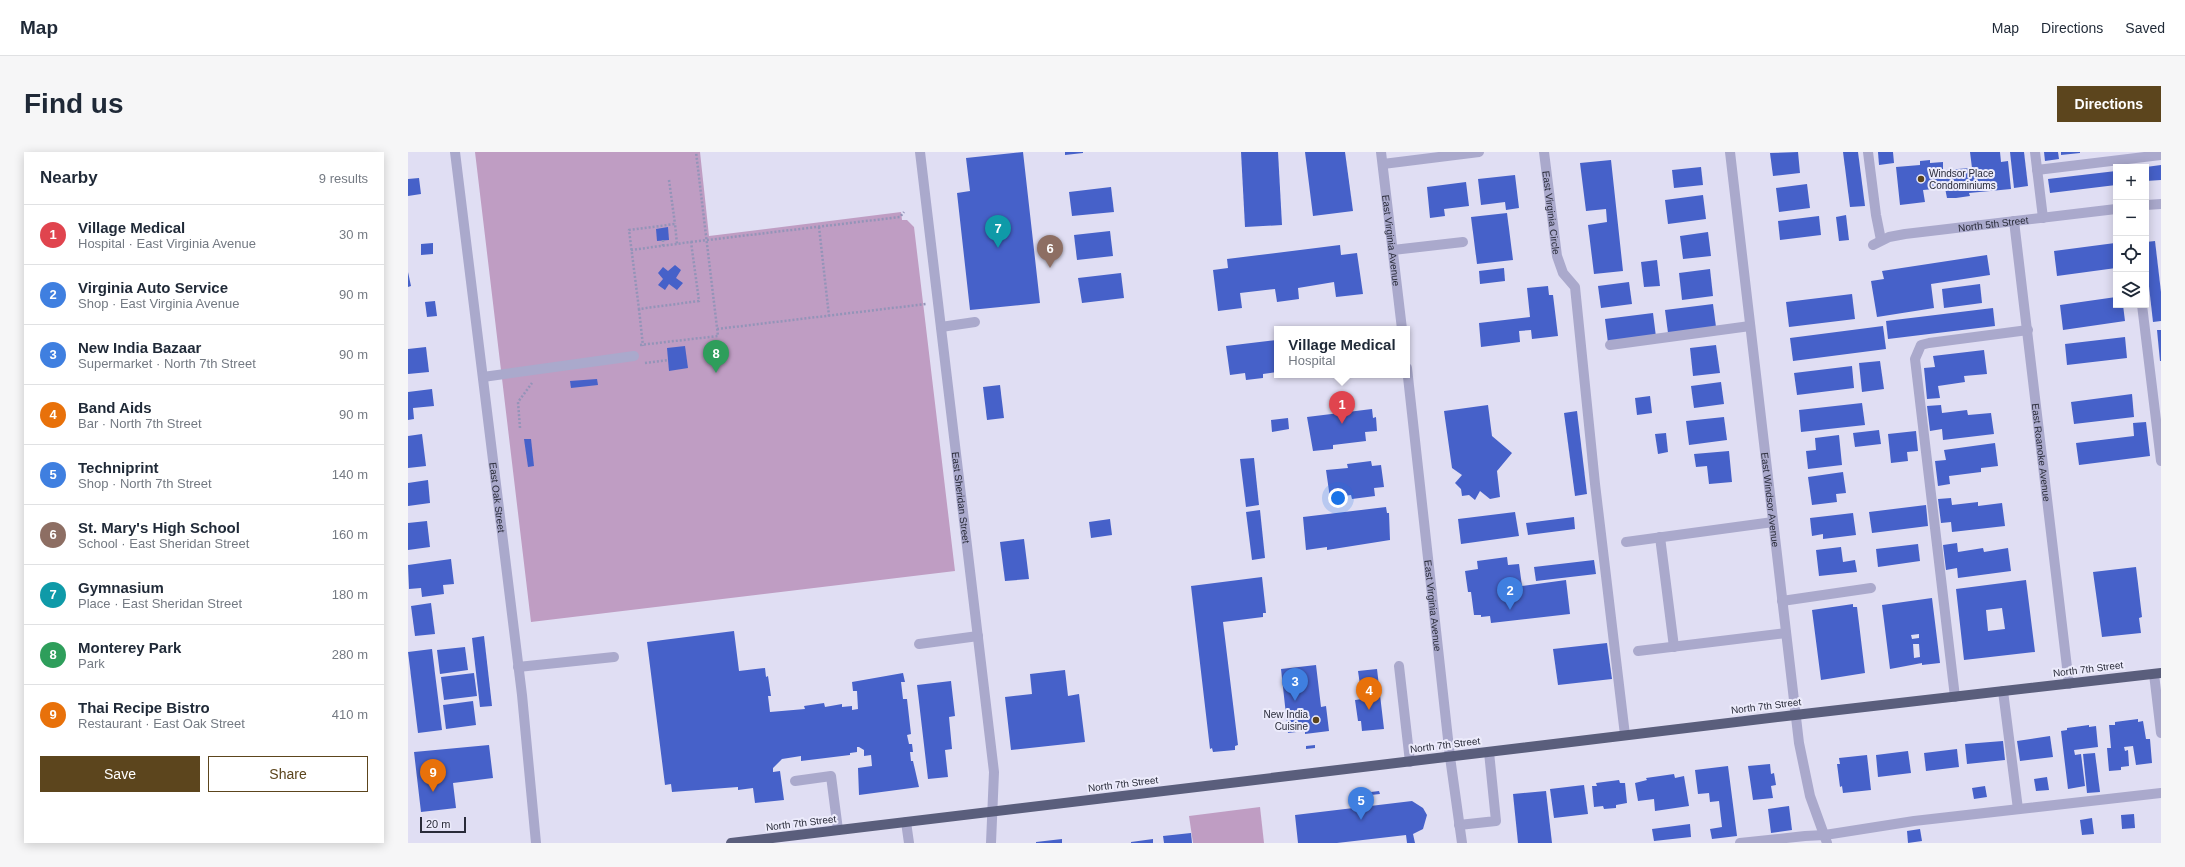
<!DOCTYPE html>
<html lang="en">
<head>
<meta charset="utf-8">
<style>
	:root { --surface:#fff; --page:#f6f6f7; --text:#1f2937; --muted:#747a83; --line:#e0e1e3; --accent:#5c451d }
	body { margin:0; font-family:Helvetica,sans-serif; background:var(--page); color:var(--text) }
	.controls { position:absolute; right:12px; top:12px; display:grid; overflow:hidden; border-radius:0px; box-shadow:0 2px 10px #0003 }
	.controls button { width:36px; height:36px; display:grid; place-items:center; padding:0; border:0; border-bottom:1px solid var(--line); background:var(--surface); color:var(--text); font:20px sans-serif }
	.scale { position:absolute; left:12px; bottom:10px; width:46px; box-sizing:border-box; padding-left:4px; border:2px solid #292b39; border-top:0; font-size:11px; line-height:14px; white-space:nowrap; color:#292b39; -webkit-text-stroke:3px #ecebfb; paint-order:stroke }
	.you { position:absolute; left:930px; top:346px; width:14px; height:14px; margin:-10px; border:3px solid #fff; border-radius:50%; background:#1a73e8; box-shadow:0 0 0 6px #1a73e833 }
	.badge { display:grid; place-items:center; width:26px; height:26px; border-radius:50%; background:var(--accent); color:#fff; font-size:13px; font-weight:700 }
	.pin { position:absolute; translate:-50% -33px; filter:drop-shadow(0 1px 2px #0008) }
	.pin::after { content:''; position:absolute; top:21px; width:14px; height:12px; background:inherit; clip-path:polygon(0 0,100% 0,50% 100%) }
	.popup { position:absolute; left:866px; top:174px; width:136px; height:52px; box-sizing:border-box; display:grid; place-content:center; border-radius:0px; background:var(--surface); filter:drop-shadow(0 1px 3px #0005); font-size:13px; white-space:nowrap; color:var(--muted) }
	.popup b { font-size:15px; color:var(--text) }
	.popup::after { content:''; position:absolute; left:50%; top:100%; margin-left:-8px; border:8px solid transparent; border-top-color:var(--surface) }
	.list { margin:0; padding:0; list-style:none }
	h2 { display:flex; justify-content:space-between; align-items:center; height:52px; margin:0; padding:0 16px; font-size:17px }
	h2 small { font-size:13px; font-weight:400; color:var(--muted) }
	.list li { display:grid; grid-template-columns:26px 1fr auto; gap:12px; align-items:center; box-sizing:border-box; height:60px; padding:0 16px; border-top:1px solid var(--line) }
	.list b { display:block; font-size:15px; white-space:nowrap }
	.list p { margin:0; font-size:13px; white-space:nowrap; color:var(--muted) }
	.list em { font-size:13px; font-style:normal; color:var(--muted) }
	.actions { display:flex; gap:8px; padding:12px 16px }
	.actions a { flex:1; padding:9px 0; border:1px solid var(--accent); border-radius:0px; text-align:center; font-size:14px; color:var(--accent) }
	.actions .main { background:var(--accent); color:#fff }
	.icon { flex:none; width:22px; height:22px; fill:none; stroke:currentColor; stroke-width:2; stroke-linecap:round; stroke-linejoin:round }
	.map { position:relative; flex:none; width:1753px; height:691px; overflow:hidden; border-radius:0px }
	header { display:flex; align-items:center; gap:24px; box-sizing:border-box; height:56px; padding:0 20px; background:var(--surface); border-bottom:1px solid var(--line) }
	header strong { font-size:19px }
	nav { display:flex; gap:22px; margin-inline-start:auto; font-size:14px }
	.intro { display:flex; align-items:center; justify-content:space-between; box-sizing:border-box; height:96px; padding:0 24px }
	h1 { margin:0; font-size:28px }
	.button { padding:10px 18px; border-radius:0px; background:var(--accent); color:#fff; font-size:14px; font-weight:700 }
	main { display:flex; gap:24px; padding:0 24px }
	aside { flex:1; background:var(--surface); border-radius:0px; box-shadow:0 2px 10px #0003 }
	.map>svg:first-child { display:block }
	.green { fill:#bf9dc3 }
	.building { fill:#4661c9; fill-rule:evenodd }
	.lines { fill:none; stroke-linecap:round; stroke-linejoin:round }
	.path { stroke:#9394b8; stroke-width:2.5; stroke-dasharray:2 2; stroke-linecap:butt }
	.minor { stroke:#aaa9cc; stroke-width:10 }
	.major { stroke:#5a5e7c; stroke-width:10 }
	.poi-dot { fill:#5c451d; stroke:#ecebfb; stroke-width:1.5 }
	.labels { text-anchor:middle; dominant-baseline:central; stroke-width:4; stroke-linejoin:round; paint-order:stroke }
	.poi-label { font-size:10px; fill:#292b39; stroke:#ecebfb; text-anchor:start }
	.street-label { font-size:10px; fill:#292b39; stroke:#ecebfb }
</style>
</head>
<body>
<header>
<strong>Map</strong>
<nav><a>Map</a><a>Directions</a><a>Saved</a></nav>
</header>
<div class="intro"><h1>Find us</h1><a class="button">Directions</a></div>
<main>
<aside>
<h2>Nearby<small>9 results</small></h2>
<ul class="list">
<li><span class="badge" style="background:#e0444e">1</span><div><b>Village Medical</b><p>Hospital · East Virginia Avenue</p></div><em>30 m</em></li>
<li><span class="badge" style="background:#3f7fe0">2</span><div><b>Virginia Auto Service</b><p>Shop · East Virginia Avenue</p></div><em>90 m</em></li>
<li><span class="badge" style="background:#3f7fe0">3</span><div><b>New India Bazaar</b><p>Supermarket · North 7th Street</p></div><em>90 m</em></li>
<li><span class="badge" style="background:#e8710a">4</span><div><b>Band Aids</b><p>Bar · North 7th Street</p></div><em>90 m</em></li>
<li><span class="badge" style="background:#3f7fe0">5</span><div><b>Techniprint</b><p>Shop · North 7th Street</p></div><em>140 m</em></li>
<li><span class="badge" style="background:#8d6e63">6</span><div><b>St. Mary's High School</b><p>School · East Sheridan Street</p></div><em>160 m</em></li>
<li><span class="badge" style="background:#0f9aa8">7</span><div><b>Gymnasium</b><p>Place · East Sheridan Street</p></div><em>180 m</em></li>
<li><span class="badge" style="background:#2e9e5b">8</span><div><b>Monterey Park</b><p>Park</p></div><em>280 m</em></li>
<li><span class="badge" style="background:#e8710a">9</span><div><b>Thai Recipe Bistro</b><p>Restaurant · East Oak Street</p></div><em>410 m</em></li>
</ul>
<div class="actions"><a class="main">Save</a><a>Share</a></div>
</aside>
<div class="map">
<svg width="1753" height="691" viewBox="0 0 1753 691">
	<rect width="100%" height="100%" fill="#e0def3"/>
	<g class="green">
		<path d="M67,0h225l9,84 192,-24 1,8h5l7,7 41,344 -424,51z"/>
		<path d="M852,655l4,36h-71l-4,-27z"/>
	</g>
	<g class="building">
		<path d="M615,0l17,151 -70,7 -13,-117 13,-2 -4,-33z"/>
		<path d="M657,0h18v1l-18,2z"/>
		<path d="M833,0h37l4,73 -37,2z"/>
		<path d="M897,0h40l8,59 -40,5z"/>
		<path d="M1390,0l2,21 -27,3 -3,-23z"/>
		<path d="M1435,0h15l7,54 -15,1z"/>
		<path d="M1470,0h15l1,11 -15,2z"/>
		<path d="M1562,0h30l1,10 7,-1 3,28 -42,4 1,3 -14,2h-9l-2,-10 -22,2 2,12 -25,3 -4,-38 24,-2v-4l10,-1v3l13,-1v8l29,-2z"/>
		<path d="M1602,0h14l4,34 -14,2z"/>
		<path d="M1636,0h14l1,7 -14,2z"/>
		<path d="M1653,0h19v1l-19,2z"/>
		<path d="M1203,8l12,111 -29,3 -6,-49 19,-3 -1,-13 -20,2 -6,-48z"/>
		<path d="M1753,13v15l-15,1v-14z"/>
		<path d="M1293,15l2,18 -29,3 -2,-18z"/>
		<path d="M1708,19v14l-66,8 -2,-14z"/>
		<path d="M1107,23l4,33 -13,2 -1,-8 -24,3 -3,-26z"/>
		<path d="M11,26l2,16 -13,2v-17z"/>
		<path d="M1058,30l3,24 -25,3 1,7 -15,2 -3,-31z"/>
		<path d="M1399,32l3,24 -31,4 -3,-24z"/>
		<path d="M703,35l3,25 -42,4 -3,-24z"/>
		<path d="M1295,43l3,24 -38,5 -3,-24z"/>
		<path d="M1099,61l6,47 -36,4 -6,-47z"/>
		<path d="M1438,63l3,25 -10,1 -3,-24z"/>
		<path d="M1411,64l2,19 -41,5 -2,-19z"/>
		<path d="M260,75l1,13 -12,1 -1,-12z"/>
		<path d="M702,79l3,25 -36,4 -3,-25z"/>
		<path d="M1300,80l3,24 -28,3 -3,-23z"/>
		<path d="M1747,89l6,51v29l-8,1 -7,-62v-18z"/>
		<path d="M25,91v11l-12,1v-11z"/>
		<path d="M1707,91l1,25 -59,8 -3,-25z"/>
		<path d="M932,93l1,10 16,-2 6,41 -27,3 -2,-15 -36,6 1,11 -22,3 -2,-13 -35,4 2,15 -24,3 -5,-41 15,-2 -1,-9z"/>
		<path d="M1579,103l3,20 -59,9 3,24 -57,9 -6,-36 13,-2 -2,-8z"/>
		<path d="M1249,108l3,26 -16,1 -3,-25z"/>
		<path d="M267,113l6,5 -5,8 7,5 -6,7 -8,-6 -4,6 -7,-5 5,-6 -5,-6 5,-6 5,4z"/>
		<path d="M1096,116l1,13 -25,3 -1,-13z"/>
		<path d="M1302,117l3,27 -31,4 -3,-27z"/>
		<path d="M0,120l3,14 -3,1z"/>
		<path d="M713,121l3,25 -42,5 -4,-25z"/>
		<path d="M1221,130l3,22 -31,4 -3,-22z"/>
		<path d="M1572,132l2,19 -38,5 -2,-19z"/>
		<path d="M1140,134l1,9h4l5,41 -26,3 -1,-9 -12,1 1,11 -39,5 -2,-24 51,-6 -3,-29z"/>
		<path d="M1444,142l3,25 -66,8 -3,-25z"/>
		<path d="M1708,145v8h7l2,16 -62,9 -3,-25z"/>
		<path d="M27,149l2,15 -10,1 -2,-15z"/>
		<path d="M1305,152l3,23 -48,6 -3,-23z"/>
		<path d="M1585,156l2,18 -107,13 -2,-18z"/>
		<path d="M1245,161l3,24 -48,6 -3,-24z"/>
		<path d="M1475,174l3,23 -93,12 -3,-23z"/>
		<path d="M1749,178h4v31h-1z"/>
		<path d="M1717,185l2,21 -60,7 -2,-21z"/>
		<path d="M869,188v32l-14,2v4l-17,2 -1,-7 -15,2 -4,-29z"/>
		<path d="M1308,193l4,28 -27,3 -3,-28z"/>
		<path d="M277,194l3,22 -19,3 -2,-23z"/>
		<path d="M18,195l3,25 -21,2v-25z"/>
		<path d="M1576,198l3,24 -23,2 1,6 -27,4 2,12 -13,1 -3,-31 11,-1 -2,-11z"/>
		<path d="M1472,209l4,28 -22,3 -3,-29z"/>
		<path d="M1444,214l2,22 -57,7 -3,-22z"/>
		<path d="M189,227l1,6 -27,3 -1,-7z"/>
		<path d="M1313,230l3,22 -30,4 -3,-22z"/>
		<path d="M592,233l4,33 -17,2 -4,-33z"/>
		<path d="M24,237l2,17 -21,2 1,11 -6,1v-28z"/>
		<path d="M1724,242l2,23 -60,7 -3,-22z"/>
		<path d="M1242,244l2,17 -15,2 -2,-17z"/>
		<path d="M1454,251l3,22 -64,7 -2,-22z"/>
		<path d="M1080,253l4,31 20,17 -15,18 3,26 -10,2 -10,-8 -5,9 -6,-5 -7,1 -1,-7 -6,-6 7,-8 -10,-7 -8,-57z"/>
		<path d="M1533,253l1,8 25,-3 1,5 23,-2 3,21 -51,6 -1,-11 -12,2 -3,-25z"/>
		<path d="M964,257l1,9 3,-1 1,14 -12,1 1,9 -33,4v4l-20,2 -6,-34z"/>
		<path d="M1169,259l10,83 -12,2 -11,-83z"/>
		<path d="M1316,265l3,23 -38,5 -3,-24z"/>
		<path d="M880,266l1,11 -17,3 -1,-12z"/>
		<path d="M1738,270l4,34 -71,9 -3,-22 58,-7 -1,-13z"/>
		<path d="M1471,278l2,14 -26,3 -2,-14z"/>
		<path d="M1508,279l2,20 -11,1 1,9 -17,2 -3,-29z"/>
		<path d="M1258,281l2,19 -10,2 -3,-20z"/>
		<path d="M14,282l4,32 -18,2v-32z"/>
		<path d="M1431,283l3,30 -34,4 -2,-18 10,-1 -1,-12z"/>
		<path d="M116,287h7l3,27 -6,1z"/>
		<path d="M1587,291l3,23 -17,2v4l-32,4 1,8 -12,2 -3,-25 11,-1 -2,-10z"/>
		<path d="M1321,299l3,31 -23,2 -2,-18 -11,1 -2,-13z"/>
		<path d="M846,306l5,47 -13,2 -6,-48z"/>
		<path d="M963,309l1,5 9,-1 3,22 -10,1 1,8 -23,3 -1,-4 -21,3 -4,-28 22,-2 -1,-4z"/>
		<path d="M1435,320l3,21 -10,1 1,8 -25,3 -4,-28z"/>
		<path d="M20,328l2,23 -22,3v-23z"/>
		<path d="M1543,346l1,7 26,-3v4l24,-3 3,23 -53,6 -1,-10 -10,1 -3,-24z"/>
		<path d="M1518,353l2,21 -56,7 -3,-21z"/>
		<path d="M978,355l1,6h2l1,27 -63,10v-3l-21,3 -3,-33z"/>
		<path d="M852,358l5,48 -13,2 -6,-48z"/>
		<path d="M1107,360l4,24 -58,8 -3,-25z"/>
		<path d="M1445,361l3,22 -33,4v-5l-11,2 -2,-18z"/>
		<path d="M1166,365l1,12 -47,6 -2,-12z"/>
		<path d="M702,367l2,16 -21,3 -2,-16z"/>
		<path d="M19,369l3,26 -22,3v-27z"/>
		<path d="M616,387l5,40 -24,2 -5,-39z"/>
		<path d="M1549,391l1,9 25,-4 1,4 24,-4 3,23 -53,7 -1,-10 -11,2 -3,-25z"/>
		<path d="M1510,392l2,17 -42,6 -2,-18z"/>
		<path d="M1433,395l2,15 12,-2 2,12 -38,4 -3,-26z"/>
		<path d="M1099,405l1,8 11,-1 3,22 44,-6 4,34 -79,9 -1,-7 -9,1v-2h-7l-3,-23h-3l-3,-21 13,-2 -1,-8z"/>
		<path d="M43,407l3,25 -11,1 1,9 -22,3 -1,-9 -12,1 -1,-24z"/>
		<path d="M1186,408l2,14 -60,7 -2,-14z"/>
		<path d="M1728,415l6,50 -3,1 2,15 -39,4 -9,-65z"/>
		<path d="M854,425l4,36h-3v4l-40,5 15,123 -3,1v4l-22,2 -1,-4 -2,1 -19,-163z"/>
		<path d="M1618,428l9,72 -71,8 -8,-71zM1594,456l3,21 -17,2 -2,-21z"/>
		<path d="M1524,446l8,65 -18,2v-2l-32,6 -8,-64zM1511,482v4l-7,1 -1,-4zM1505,492h6l1,13 -6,1z"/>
		<path d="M23,451l4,31 -20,2 -4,-30z"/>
		<path d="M1445,452v3h4l8,66 -44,7 -9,-70z"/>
		<path d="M326,479l5,40 26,-3 1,9 2,-1 3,20h-3l2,16 35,-3 -1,-3 20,-3 1,4 17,-3v3l10,-1v4l6,-1 -1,-18h-4l-1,-9 51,-9 2,9h-4l2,17h4l4,35 -4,1 2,9h3l1,8h-3l1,9h2l6,26 -60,8 -1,-27 14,-2 -1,-11 -7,1v-6l-5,-3h-2v5l-7,1v2l-49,6v-5l-19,3 -9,9v4l7,-1 4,29 -29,3 -2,-15 -15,2v-3l-66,5 -1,-8 -6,1 -18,-143z"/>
		<path d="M76,484l8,70 -12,1 -8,-69z"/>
		<path d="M1199,491l5,36 -54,6 -5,-36z"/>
		<path d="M57,495l3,23 -28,4 -3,-24z"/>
		<path d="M24,497l10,81 -24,3 -10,-81z"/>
		<path d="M908,513l5,42 5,-1 3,25 -24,3v-3l-17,2 -7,-64z"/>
		<path d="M969,517l7,60 -22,2 -1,-10h-3l-3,-21 7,-1 -4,-28z"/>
		<path d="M657,518l3,26 11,-2 6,48 -74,8 -6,-53 27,-3 -2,-20z"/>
		<path d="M66,521l3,23 -33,4 -3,-23z"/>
		<path d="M543,529l4,35 -6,1 3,32 -7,1 3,27 -20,2 -11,-94z"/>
		<path d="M65,549l3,24 -30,4 -3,-24z"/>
		<path d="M1730,567v3l5,-1 3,18h4l2,24 -16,2 -3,-19 -9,1 1,4 3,-1 1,16 -8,1v3l-12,1 -2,-23h4l-2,-23h6v-3z"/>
		<path d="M1681,573v2l7,-1 2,21 -24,3 1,5 6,-1 4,32 -17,3 -7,-58 6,-1v-2z"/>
		<path d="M1642,584l3,21 -33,4 -3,-20z"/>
		<path d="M1595,589l2,19 -38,4 -2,-20z"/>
		<path d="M81,593l4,33 -40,5 3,25 -35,4 -7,-60z"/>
		<path d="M907,593v3l-9,1v-3z"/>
		<path d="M1549,597l2,18 -33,4 -2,-18z"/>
		<path d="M1500,599l3,22 -33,4 -2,-22z"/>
		<path d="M1687,601l5,39 -13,1 -4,-39z"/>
		<path d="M1459,603l4,35 -28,3 -1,-7 -2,1 -3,-23h3l-1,-6z"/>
		<path d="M1362,612l1,10 3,-1 2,12 -5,1 2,12 -20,2 -5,-34z"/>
		<path d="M1320,614l9,70 -25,3 -2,-10 12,-2 -3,-26 -9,1 -1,-9 -11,1 -3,-24z"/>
		<path d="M1266,622l1,4 9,-2 5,30 -34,5 -1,-12 -16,2 -3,-18 12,-3 -1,-2z"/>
		<path d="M1639,625l2,13 -13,1 -2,-12z"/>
		<path d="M1211,628l1,3h5l2,20 -11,2v3l-12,1 -1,-3 -9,1 -2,-21h5l-1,-3z"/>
		<path d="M1176,633l4,29 -34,4 -4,-29z"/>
		<path d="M1577,634l2,11 -13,2 -2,-11z"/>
		<path d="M971,639l1,3 -9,1v-3z"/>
		<path d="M1138,639l6,52h-34l-5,-49z"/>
		<path d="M1004,649l11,7 4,7 -4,14 -10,5 2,9h-8l-1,-8 -69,8h-39l-3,-28z"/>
		<path d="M1381,654l3,24 -21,3 -3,-24z"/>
		<path d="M1726,662l1,14 -13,1 -1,-14z"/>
		<path d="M1684,666l2,16 -12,1 -2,-15z"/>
		<path d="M1282,672l1,13 -37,4 -2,-12z"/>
		<path d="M1512,677l2,12 -14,2 -1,-12z"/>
		<path d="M783,681l1,10h-28l-1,-7z"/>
		<path d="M654,687v4h-26v-1z"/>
		<path d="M745,687v4h-22v-1z"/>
	</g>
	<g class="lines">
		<g class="path">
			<path d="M261,28l6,44"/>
			<path d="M411,75l10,89"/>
			<path d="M255,88v6"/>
			<path d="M283,90l209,-25 4,-5"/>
			<path d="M223,98l60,-8 8,59 -60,8 -10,-79 46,-6 2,20"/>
			<path d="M231,157l4,37"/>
			<path d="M309,177l209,-25"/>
			<path d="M232,193l78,-9 -22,-184"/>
			<path d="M237,211l23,-3"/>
			<path d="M112,276l-2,-26 14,-19"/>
		</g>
		<g class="minor">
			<path id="s1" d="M47,0l67,543 14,148"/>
			<path id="s2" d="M512,0l74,620 -3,71"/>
			<path id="s3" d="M973,0l21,177"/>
			<path id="s4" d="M1136,0l13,104 6,17 12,14 20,197 30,251"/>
			<path id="s5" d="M1322,0l69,591 11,53 17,47"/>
			<path d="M1460,0l8,63 5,25"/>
			<path d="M1627,0l8,66"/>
			<path d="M975,12l96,-12"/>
			<path d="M1629,18l124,-15"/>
			<path d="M1738,53l15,-1"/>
			<path id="s6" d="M1606,69l55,463"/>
			<path id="s7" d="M1465,93l16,-8 16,-3 211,-25"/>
			<path d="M985,98l70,-8"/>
			<path d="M1734,153l19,156"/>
			<path d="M533,175l34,-5"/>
			<path d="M1202,193l140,-19"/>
			<path id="s8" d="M999,216l43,389 12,86"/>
			<path d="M75,225l151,-21"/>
			<path d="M1252,385l14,110"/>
			<path d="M1218,390l147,-20"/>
			<path d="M1374,449l89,-13"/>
			<path d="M511,492l59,-8"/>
			<path d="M1230,499l148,-18"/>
			<path d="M991,514l11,96"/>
			<path d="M110,515l96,-10"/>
			<path d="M1746,522l7,59"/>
			<path d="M1595,539l15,118"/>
			<path d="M1547,545l-40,-338 6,-14 8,-2 99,-13"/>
			<path d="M387,629l36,-5 7,54"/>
			<path d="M498,670l3,21"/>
			<path d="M1051,673l37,-4 -7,-69"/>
			<path d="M1332,691l65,-7 20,-1 89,-14 247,-28"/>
		</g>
		<path class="major" d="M323,691l1064,-128 366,-42"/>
	</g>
	<g class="poi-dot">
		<circle cx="1513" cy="27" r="4"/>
		<circle cx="908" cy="568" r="4"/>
	</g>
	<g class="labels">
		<g class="poi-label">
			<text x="1521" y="21">Windsor Place<tspan x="1521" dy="12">Condominiums</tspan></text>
			<text x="900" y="562" text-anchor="end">New India<tspan x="900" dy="12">Cuisine</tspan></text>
		</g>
		<g class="street-label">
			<text stroke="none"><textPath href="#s4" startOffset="61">East Virginia Circle</textPath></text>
			<text stroke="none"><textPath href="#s7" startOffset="123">North 5th Street</textPath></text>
			<text stroke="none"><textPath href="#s3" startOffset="89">East Virginia Avenue</textPath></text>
			<text stroke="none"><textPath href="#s6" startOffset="233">East Roanoke Avenue</textPath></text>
			<text stroke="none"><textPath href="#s1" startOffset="348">East Oak Street</textPath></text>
			<text stroke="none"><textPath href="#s2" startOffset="348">East Sheridan Street</textPath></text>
			<text stroke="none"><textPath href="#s5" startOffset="350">East Windsor Avenue</textPath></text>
			<text stroke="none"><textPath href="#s8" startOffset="239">East Virginia Avenue</textPath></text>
			<text transform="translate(1680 517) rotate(-7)">North 7th Street</text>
			<text transform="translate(1358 554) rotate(-7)">North 7th Street</text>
			<text transform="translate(1037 593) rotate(-7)">North 7th Street</text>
			<text transform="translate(715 632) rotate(-7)">North 7th Street</text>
			<text transform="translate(393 671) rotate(-7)">North 7th Street</text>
		</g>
	</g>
</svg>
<div class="controls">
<button>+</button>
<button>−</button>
<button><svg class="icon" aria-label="locate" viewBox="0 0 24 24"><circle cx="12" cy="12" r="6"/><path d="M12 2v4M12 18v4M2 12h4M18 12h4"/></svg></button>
<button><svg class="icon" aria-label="layers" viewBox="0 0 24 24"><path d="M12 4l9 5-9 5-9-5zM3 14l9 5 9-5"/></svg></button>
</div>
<div class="scale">20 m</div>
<div class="you"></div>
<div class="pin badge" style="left:934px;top:272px;background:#e0444e">1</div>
<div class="popup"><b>Village Medical</b>Hospital</div>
<div class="pin badge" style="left:1102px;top:458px;background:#3f7fe0">2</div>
<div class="pin badge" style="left:887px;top:549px;background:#3f7fe0">3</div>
<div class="pin badge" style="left:961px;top:558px;background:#e8710a">4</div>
<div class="pin badge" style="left:953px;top:668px;background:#3f7fe0">5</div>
<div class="pin badge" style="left:642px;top:116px;background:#8d6e63">6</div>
<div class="pin badge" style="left:590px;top:96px;background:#0f9aa8">7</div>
<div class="pin badge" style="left:308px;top:221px;background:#2e9e5b">8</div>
<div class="pin badge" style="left:25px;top:640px;background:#e8710a">9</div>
</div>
</main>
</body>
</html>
